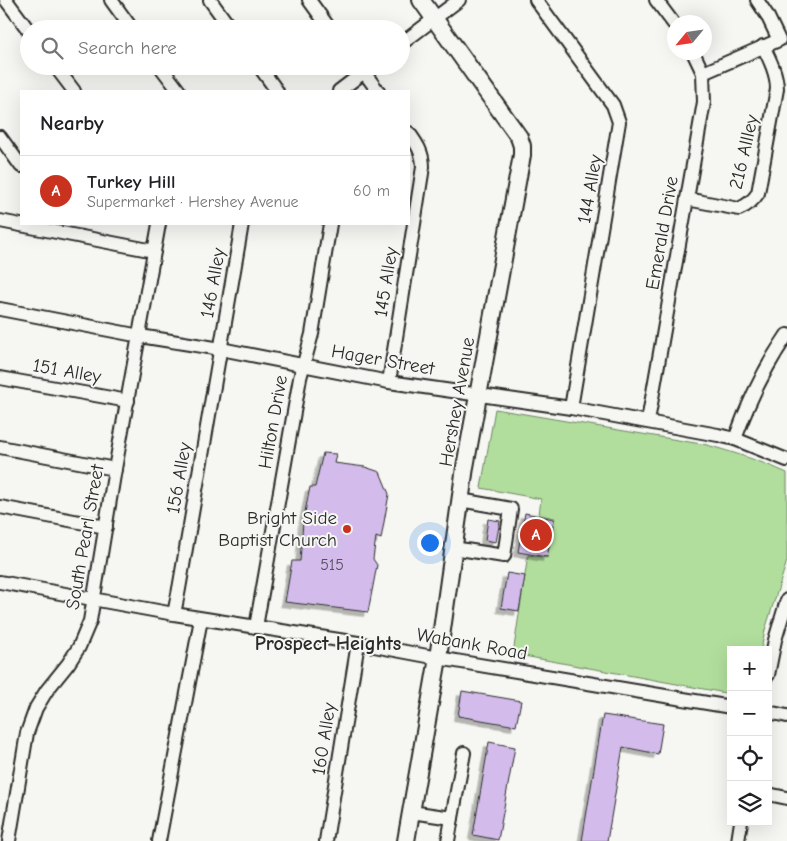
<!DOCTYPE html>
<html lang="en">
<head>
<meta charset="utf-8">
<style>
	:root { --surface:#fff; --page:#f6f6f6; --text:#202124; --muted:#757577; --line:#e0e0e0; --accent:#c8321e }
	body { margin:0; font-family:"Comic Neue",sans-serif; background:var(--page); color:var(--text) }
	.controls { position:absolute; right:15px; bottom:15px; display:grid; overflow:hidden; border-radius:0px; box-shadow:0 5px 20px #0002 }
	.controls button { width:45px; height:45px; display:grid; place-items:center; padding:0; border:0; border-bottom:1px solid var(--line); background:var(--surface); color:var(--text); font:25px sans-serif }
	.compass { position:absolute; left:667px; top:15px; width:45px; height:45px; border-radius:50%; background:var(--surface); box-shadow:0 5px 20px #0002; rotate:241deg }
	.you { position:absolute; left:429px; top:542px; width:18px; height:18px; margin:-12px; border:4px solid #fff; border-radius:50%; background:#1a73e8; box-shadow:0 0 0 8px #1a73e833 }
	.badge { display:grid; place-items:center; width:32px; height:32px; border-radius:50%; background:var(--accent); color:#fff; font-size:16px; font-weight:700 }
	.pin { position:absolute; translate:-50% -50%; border:2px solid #fff; box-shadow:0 1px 5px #0006 }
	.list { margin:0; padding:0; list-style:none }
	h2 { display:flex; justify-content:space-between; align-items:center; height:65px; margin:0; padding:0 20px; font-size:21px }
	h2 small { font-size:16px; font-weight:400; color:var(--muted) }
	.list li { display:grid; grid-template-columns:32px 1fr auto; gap:15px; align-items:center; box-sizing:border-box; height:70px; padding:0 20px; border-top:1px solid var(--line) }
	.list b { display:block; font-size:19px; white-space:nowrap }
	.list p { margin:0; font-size:16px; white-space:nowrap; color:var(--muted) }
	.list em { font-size:16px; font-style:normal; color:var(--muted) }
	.icon { flex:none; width:28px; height:28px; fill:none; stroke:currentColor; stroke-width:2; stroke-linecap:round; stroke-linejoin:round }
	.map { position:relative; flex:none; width:787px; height:841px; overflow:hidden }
	.search { position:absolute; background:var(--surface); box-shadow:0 5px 20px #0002; left:20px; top:20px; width:390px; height:55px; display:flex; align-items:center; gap:12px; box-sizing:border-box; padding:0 18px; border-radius:28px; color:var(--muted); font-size:19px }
	.panel { position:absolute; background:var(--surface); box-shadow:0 5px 20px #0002; left:20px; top:90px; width:390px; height:135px; border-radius:0px }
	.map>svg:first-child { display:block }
	.green { fill:#b1de9d; stroke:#6e8464 }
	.building { fill:#d3bceb; stroke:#2b2b2b; filter:url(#shadow) }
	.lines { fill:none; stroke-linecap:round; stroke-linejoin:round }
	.minor-casing { stroke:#2b2b2b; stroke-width:16 }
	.major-casing { stroke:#2b2b2b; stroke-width:20 }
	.minor { stroke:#f6f6f2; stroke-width:12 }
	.major { stroke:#f6f6f2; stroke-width:16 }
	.poi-dot { fill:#c8321e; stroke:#f6f6f2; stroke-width:2 }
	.labels { text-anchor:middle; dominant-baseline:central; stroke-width:4; stroke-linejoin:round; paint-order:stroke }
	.number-label { font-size:16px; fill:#554f5b }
	.street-label { font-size:19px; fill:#2b2b2b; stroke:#f6f6f2 }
	.poi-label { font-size:19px; fill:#2b2b2b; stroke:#f6f6f2; text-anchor:end }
	.neighbourhood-label { font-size:20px; font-weight:bold; fill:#2b2b2b; stroke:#f6f6f2 }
</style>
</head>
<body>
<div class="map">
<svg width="787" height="841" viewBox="0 0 787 841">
	<defs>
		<filter id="shadow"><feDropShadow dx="-4.5" dy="4.5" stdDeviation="0" flood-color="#0004"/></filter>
	</defs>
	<rect width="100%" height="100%" fill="#f6f6f2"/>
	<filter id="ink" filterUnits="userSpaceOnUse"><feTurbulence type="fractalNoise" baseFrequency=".02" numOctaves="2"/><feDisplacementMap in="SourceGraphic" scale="10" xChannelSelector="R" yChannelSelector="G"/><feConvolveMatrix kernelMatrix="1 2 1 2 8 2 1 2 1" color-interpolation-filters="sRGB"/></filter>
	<g filter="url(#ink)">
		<path class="green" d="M495,409l212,36c28,8 54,16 80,28v88l-22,69 -4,20h-30v44l-218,-40 15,-99 19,3 8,-40 -16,-3 2,-16 -60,-11z"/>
		<g class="building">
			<path d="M323,453l13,1 -2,9 31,4 15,5 9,22 -8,45 -5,-2 -3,22 4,6 -9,47 -83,-10 7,-41h8l3,-39 7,-35h5z"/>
			<path d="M525,513l29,6 -7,38 -29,-5z"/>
			<path d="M488,519l12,2 -4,21 -11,-2z"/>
			<path d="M507,573l18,3 -6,35 -18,-3z"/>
			<path d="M462,691l59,10 -5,25 -58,-10z"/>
			<path d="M603,715l60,9 -5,30 -35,-7 -16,94h-25z"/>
			<path d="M489,742l26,5 -17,93 -25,-5z"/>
		</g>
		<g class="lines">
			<g class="minor-casing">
				<g id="minor">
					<path d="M6,0l23,31"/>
					<path d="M111,0l21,29"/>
					<path d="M210,0l21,29"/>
					<path d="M309,0l21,29"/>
					<path d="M536,0l77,105 6,17 -48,286"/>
					<path d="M656,0l18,24"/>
					<path d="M401,44l58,-44"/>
					<path d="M55,66l19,25"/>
					<path d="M160,66l19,25"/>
					<path d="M259,66l18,25"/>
					<path d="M360,67l18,24"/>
					<path d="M703,73l76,-33 -12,-25 -10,-15"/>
					<path d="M339,91l33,-25"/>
					<path d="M0,137l21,29"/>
					<path d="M687,199l52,10c9,-4 14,-8 19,-16l19,-104c0,-15 -7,-29 -14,-43"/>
					<path d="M0,221l154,30"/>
					<path d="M0,309l140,27 81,13 168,33 182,26 147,27 17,4 52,21"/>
					<path d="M0,378l128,23"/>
					<path d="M389,382l34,-215c0,-14 -6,-23 -14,-34"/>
					<path d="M648,421l56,-319 -1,-29 -10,-21"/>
					<path d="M735,439c13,-36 30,-72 52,-104"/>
					<path d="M0,447l115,22"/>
					<path d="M0,507l106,20"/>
					<path d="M453,548l51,8 7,-47 -51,-9"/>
					<path d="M0,582l174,32 184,29 80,15 293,49"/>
					<path d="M174,614l5,-25 63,-365"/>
					<path d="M256,627l44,-249 12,-44 18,-110"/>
					<path d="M768,675l7,-35 12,-40"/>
					<path d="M768,712l19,4"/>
					<path d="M768,794l19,4"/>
					<path d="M411,812l41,6 12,-65"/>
					<path d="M9,841l18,-108 9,-25 11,-18 21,-26 11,-17 11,-26 25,-152 44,-245"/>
					<path d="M159,841l42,-222"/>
					<path d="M326,841l32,-198"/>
					<path d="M448,841l4,-23"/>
					<path d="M738,841l3,-19"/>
				</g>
			</g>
			<g class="major-casing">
				<path id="major" d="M406,841l32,-183 27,-191 57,-312v-9l-3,-9 -98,-137"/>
			</g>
			<use href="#minor" class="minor"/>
			<use href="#major" class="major"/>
		</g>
	</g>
	<circle class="poi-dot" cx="347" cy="529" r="5"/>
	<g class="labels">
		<g class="number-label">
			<text x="332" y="565">515</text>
		</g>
		<g class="street-label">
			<text transform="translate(744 152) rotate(-77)">216 Allley</text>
			<text transform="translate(590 189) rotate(-80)">144 Alley</text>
			<text transform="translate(662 233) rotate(-80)">Emerald Drive</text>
			<text transform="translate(386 282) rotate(-81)">145 Alley</text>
			<text transform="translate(213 283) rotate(-80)">146 Alley</text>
			<text transform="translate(383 360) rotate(10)">Hager Street</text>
			<text transform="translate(67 371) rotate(10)">151 Alley</text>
			<text transform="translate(457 402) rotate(-80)">Hershey Avenue</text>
			<text transform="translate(273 422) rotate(-80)">Hilton Drive</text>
			<text transform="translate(179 478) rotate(-80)">156 Alley</text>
			<text transform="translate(85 537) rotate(-80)">South Pearl Street</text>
			<text transform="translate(472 644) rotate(10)">Wabank Road</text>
			<text transform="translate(324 739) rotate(-81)">160 Alley</text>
		</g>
		<g class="poi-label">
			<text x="337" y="518">Bright Side<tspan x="337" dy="22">Baptist Church</tspan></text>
		</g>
		<g class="neighbourhood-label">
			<text x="328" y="643">Prospect Heights</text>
		</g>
	</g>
</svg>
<div class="controls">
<button>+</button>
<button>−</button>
<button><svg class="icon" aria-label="locate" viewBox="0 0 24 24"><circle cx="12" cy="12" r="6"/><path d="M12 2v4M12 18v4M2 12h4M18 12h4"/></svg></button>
<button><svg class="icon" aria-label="layers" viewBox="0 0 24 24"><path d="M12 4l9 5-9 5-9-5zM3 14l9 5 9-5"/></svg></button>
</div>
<svg class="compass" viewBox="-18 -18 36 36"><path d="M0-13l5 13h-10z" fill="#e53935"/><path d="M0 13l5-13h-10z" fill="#757577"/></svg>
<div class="you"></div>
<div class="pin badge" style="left:536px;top:535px">A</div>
<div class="search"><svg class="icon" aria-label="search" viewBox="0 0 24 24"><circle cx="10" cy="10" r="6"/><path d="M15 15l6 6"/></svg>Search here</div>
<section class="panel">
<h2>Nearby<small></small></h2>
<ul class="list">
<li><span class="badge">A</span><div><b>Turkey Hill</b><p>Supermarket · Hershey Avenue</p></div><em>60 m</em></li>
</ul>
</section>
</div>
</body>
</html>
